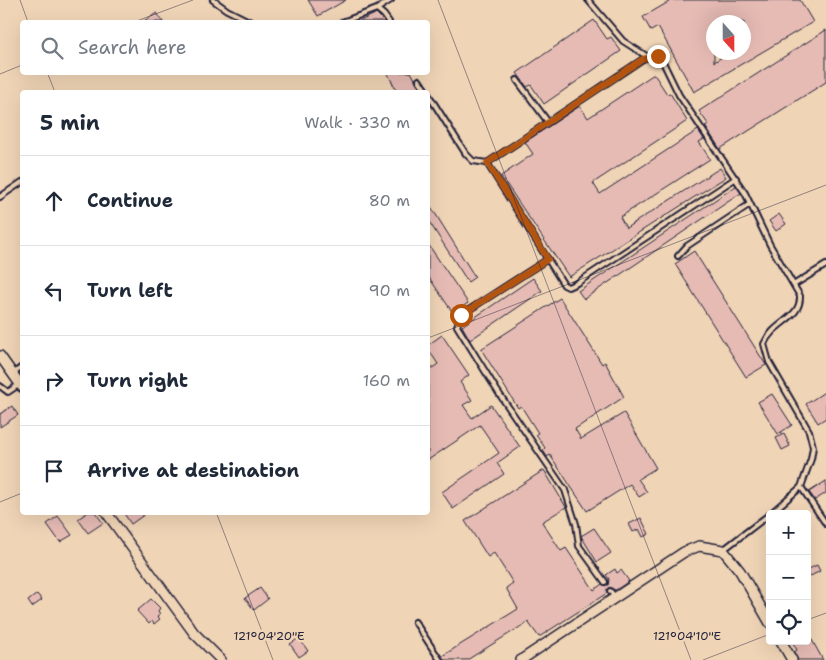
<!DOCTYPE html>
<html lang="en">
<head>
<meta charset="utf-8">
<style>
	:root { --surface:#fff; --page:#f2f2f3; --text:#1f2937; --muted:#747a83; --line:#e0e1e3 }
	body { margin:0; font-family:"Shantell Sans",sans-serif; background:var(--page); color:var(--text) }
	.controls { position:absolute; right:15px; bottom:15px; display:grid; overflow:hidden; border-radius:5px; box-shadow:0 5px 20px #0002 }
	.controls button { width:45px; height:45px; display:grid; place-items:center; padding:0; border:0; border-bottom:1px solid var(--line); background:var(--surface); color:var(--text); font:25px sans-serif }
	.compass { position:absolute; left:706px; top:15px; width:45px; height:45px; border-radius:50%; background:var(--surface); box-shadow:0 5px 20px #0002; rotate:159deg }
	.stop { position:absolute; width:15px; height:15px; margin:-11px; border:4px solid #b45309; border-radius:50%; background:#fff }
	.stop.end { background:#b45309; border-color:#fff; box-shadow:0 1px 5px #0008 }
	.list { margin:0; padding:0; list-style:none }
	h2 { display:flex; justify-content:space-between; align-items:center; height:65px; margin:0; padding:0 20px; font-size:21px }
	h2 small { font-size:16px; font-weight:400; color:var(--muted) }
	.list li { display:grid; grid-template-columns:32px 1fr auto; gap:15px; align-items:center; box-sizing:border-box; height:90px; padding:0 20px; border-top:1px solid var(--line) }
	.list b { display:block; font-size:19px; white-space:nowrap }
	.list em { font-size:16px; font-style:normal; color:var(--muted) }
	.icon { flex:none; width:28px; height:28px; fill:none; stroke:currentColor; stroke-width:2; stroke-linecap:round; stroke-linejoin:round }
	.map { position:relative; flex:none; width:826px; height:660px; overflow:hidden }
	.search { position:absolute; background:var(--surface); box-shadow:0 5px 20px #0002; left:20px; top:20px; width:410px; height:55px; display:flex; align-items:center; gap:12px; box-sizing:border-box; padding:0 18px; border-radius:5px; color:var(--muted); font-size:19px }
	.panel { position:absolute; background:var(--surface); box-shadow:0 5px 20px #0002; left:20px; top:90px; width:410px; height:425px; border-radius:5px }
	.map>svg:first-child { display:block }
	.building { fill:#e6bbb4; stroke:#22223b; fill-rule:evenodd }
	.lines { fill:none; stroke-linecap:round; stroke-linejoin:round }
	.service-casing { stroke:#22223b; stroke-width:8 }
	.tertiary-casing { stroke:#22223b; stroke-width:12 }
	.service { stroke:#f0d4b6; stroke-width:4 }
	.tertiary { stroke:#f0d4b6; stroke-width:9 }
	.route { stroke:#b45309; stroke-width:6 }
	.ticks { fill:none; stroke:#22223b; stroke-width:1; stroke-opacity:0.45 }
	.ticks-label { font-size:12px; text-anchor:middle; fill:#22223b; stroke:#f0d4b6; stroke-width:5; stroke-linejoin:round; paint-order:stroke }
</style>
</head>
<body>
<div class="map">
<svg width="826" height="660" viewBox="0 0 826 660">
	<rect width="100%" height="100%" fill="#f0d4b6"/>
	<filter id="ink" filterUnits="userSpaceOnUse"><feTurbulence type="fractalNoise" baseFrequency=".02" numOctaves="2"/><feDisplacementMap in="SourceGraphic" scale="10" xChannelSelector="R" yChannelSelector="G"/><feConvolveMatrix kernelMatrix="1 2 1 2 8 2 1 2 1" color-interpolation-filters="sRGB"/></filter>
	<g filter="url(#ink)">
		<g class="building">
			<path d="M308,0h38l-28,16z"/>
			<path d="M672,0h128l13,22 -119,70 -36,-65 -7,4 -8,-14zM714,22h30v30h-14l-16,10z"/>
			<path d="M157,13l6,9h-21z"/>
			<path d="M376,13l9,9h-27l15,-7z"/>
			<path d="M594,20l13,19 4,-2 10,14 -77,53 -13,-19 -4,2 -10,-14z"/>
			<path d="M826,30v52l-106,67 -15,-23 3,-2 -9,-13z"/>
			<path d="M387,72h24l11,20h-25z"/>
			<path d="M654,74l13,20 3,-1 17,28 -94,62 7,11 98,-64 6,9 -5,3 11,17 -90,58 6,11 94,-60 6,9 -157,100 -68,-101 32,-22 -8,-12 55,-36 8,12z"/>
			<path d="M736,186l5,7 -157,106 -6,-8z"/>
			<path d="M428,202l47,75 -7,5 -40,-62z"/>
			<path d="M779,214l7,10 -10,7 -7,-10z"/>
			<path d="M428,244l40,59 -15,10 -25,-37z"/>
			<path d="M694,251l72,114 -20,12 -71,-113z"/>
			<path d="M533,278l9,13 -72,49 -8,-14z"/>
			<path d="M560,298l42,66 3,-2 19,35 -49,32 6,10 43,-26 32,55 -18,11 9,13 -8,5 -9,-13 -43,27 -37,-56 -3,2 -4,-7 2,-2 -9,-14 2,-1 -17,-27 -3,2 -37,-59z"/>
			<path d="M442,335l27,40 -9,7 12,18 -9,5 9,13 19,-13 29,42 -23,16 7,11 -51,35 -11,-17 57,-39 -19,-28 -52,35v-89l10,-7 -10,-15v-4z"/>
			<path d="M826,391v27l-8,5 -12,-19z"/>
			<path d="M772,394l20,31 -14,9 -20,-32z"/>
			<path d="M12,406l6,9 -18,12v-13z"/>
			<path d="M784,434l6,12 -8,4 -6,-12z"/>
			<path d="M544,470l22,37 -24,15 19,29 5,-3 28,42 8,-6 6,1 1,-6 -3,-4 9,-6 2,4 4,-3 8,11 -13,9 -8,-2 -1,5 -68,44 -11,-15 -61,38h-23l-2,-4 76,-47 -12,-21 7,-5 -19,-30 -6,4 -23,-36z"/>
			<path d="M826,481v12l-11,7 -6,-8z"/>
			<path d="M88,512h7l8,11 -15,10 -10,-14z"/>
			<path d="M123,512h25l-17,12z"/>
			<path d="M58,516l14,19 -12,7 -13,-18z"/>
			<path d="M641,518l8,16 -6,3 -4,-8 -6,3 -4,-8z"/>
			<path d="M594,528l17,25 -14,9 -16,-26z"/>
			<path d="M817,565l3,6 -13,7v-8z"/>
			<path d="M260,588l8,11 -14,11 -9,-12z"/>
			<path d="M37,594l5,6 -10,7 -4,-6z"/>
			<path d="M151,599l9,9 -2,3 2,3 -3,2 3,3 -6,5 -2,-3 -3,3 -12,-13z"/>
			<path d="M807,631l16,29h-25l-4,-8 3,-2 -5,-9h15z"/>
			<path d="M299,638l9,13 -9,6 -9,-13z"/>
		</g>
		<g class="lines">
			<g class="service-casing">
				<g id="service">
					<path d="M213,0l14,10 24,12"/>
					<path d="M588,0l35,41 25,16"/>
					<path d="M377,9l14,-9"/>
					<path d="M342,22l35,-13 7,6 5,7"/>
					<path d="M419,80l8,12"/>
					<path d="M517,80l31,42"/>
					<path d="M428,94l38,60 7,7 14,2 156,-104 9,-4 9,3 18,37 66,98 25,52 30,51c1,23 -26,25 -36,48l5,18 40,69 4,16 -2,12 -10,28 -31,27"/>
					<path d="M487,163l77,122 4,2 9,-4 159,-105"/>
					<path d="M0,197l22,-15"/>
					<path d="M678,256l9,-10 63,-42"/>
					<path d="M548,259l-87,56 -4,11 41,66 67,98 11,34 3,22 26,36"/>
					<path d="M795,284l31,-19"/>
					<path d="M14,373l8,-6"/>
					<path d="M0,386l8,6 12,-8"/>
					<path d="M801,487l25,37"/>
					<path d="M723,550l47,-36"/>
					<path d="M610,591l6,7"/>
					<path d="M415,622l25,38"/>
				</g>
			</g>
			<g class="tertiary-casing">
				<g id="tertiary">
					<path d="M0,356l22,31"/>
					<path d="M106,512l88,121 27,27"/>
					<path d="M781,641l11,19"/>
					<path d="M521,660l163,-108 15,-6 24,4 17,21 30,52"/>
				</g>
			</g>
			<use href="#service" class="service"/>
			<use href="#tertiary" class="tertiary"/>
		</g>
	</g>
	<g class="lines" filter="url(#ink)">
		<path class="route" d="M461,315l87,-56 -61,-96 156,-104 15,-3"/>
	</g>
	<path class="ticks" d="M20,0l8,22M438,0l253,660M134,22l59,-22M47,72l8,20M0,74l22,-9M428,338l398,-153M0,502l22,-9M216,512l57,148M807,620l19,-7M703,660l67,-26"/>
	<g class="ticks-label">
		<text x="269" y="640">121°04'20"E</text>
		<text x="687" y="640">121°04'10"E</text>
	</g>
</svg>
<div class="controls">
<button>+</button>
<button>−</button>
<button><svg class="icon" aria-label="locate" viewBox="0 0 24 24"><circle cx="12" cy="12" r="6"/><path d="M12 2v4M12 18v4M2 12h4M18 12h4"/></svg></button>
</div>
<svg class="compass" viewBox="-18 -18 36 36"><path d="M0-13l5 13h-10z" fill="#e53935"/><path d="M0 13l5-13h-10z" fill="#747a83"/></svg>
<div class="stop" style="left:461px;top:315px"></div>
<div class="stop end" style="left:658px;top:56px"></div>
<div class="search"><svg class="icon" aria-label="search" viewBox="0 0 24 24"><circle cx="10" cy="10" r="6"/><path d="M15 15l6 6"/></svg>Search here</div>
<section class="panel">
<h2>5 min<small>Walk · 330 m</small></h2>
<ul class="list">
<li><svg class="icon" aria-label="ahead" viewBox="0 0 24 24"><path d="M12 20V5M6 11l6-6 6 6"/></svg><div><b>Continue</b></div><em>80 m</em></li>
<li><svg class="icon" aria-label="left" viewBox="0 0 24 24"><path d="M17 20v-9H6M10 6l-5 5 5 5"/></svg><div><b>Turn left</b></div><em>90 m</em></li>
<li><svg class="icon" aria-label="right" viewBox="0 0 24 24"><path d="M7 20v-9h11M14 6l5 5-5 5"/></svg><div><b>Turn right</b></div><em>160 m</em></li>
<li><svg class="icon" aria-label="arrive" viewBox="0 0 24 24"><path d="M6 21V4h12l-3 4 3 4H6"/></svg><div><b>Arrive at destination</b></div></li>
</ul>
</section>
</div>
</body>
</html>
